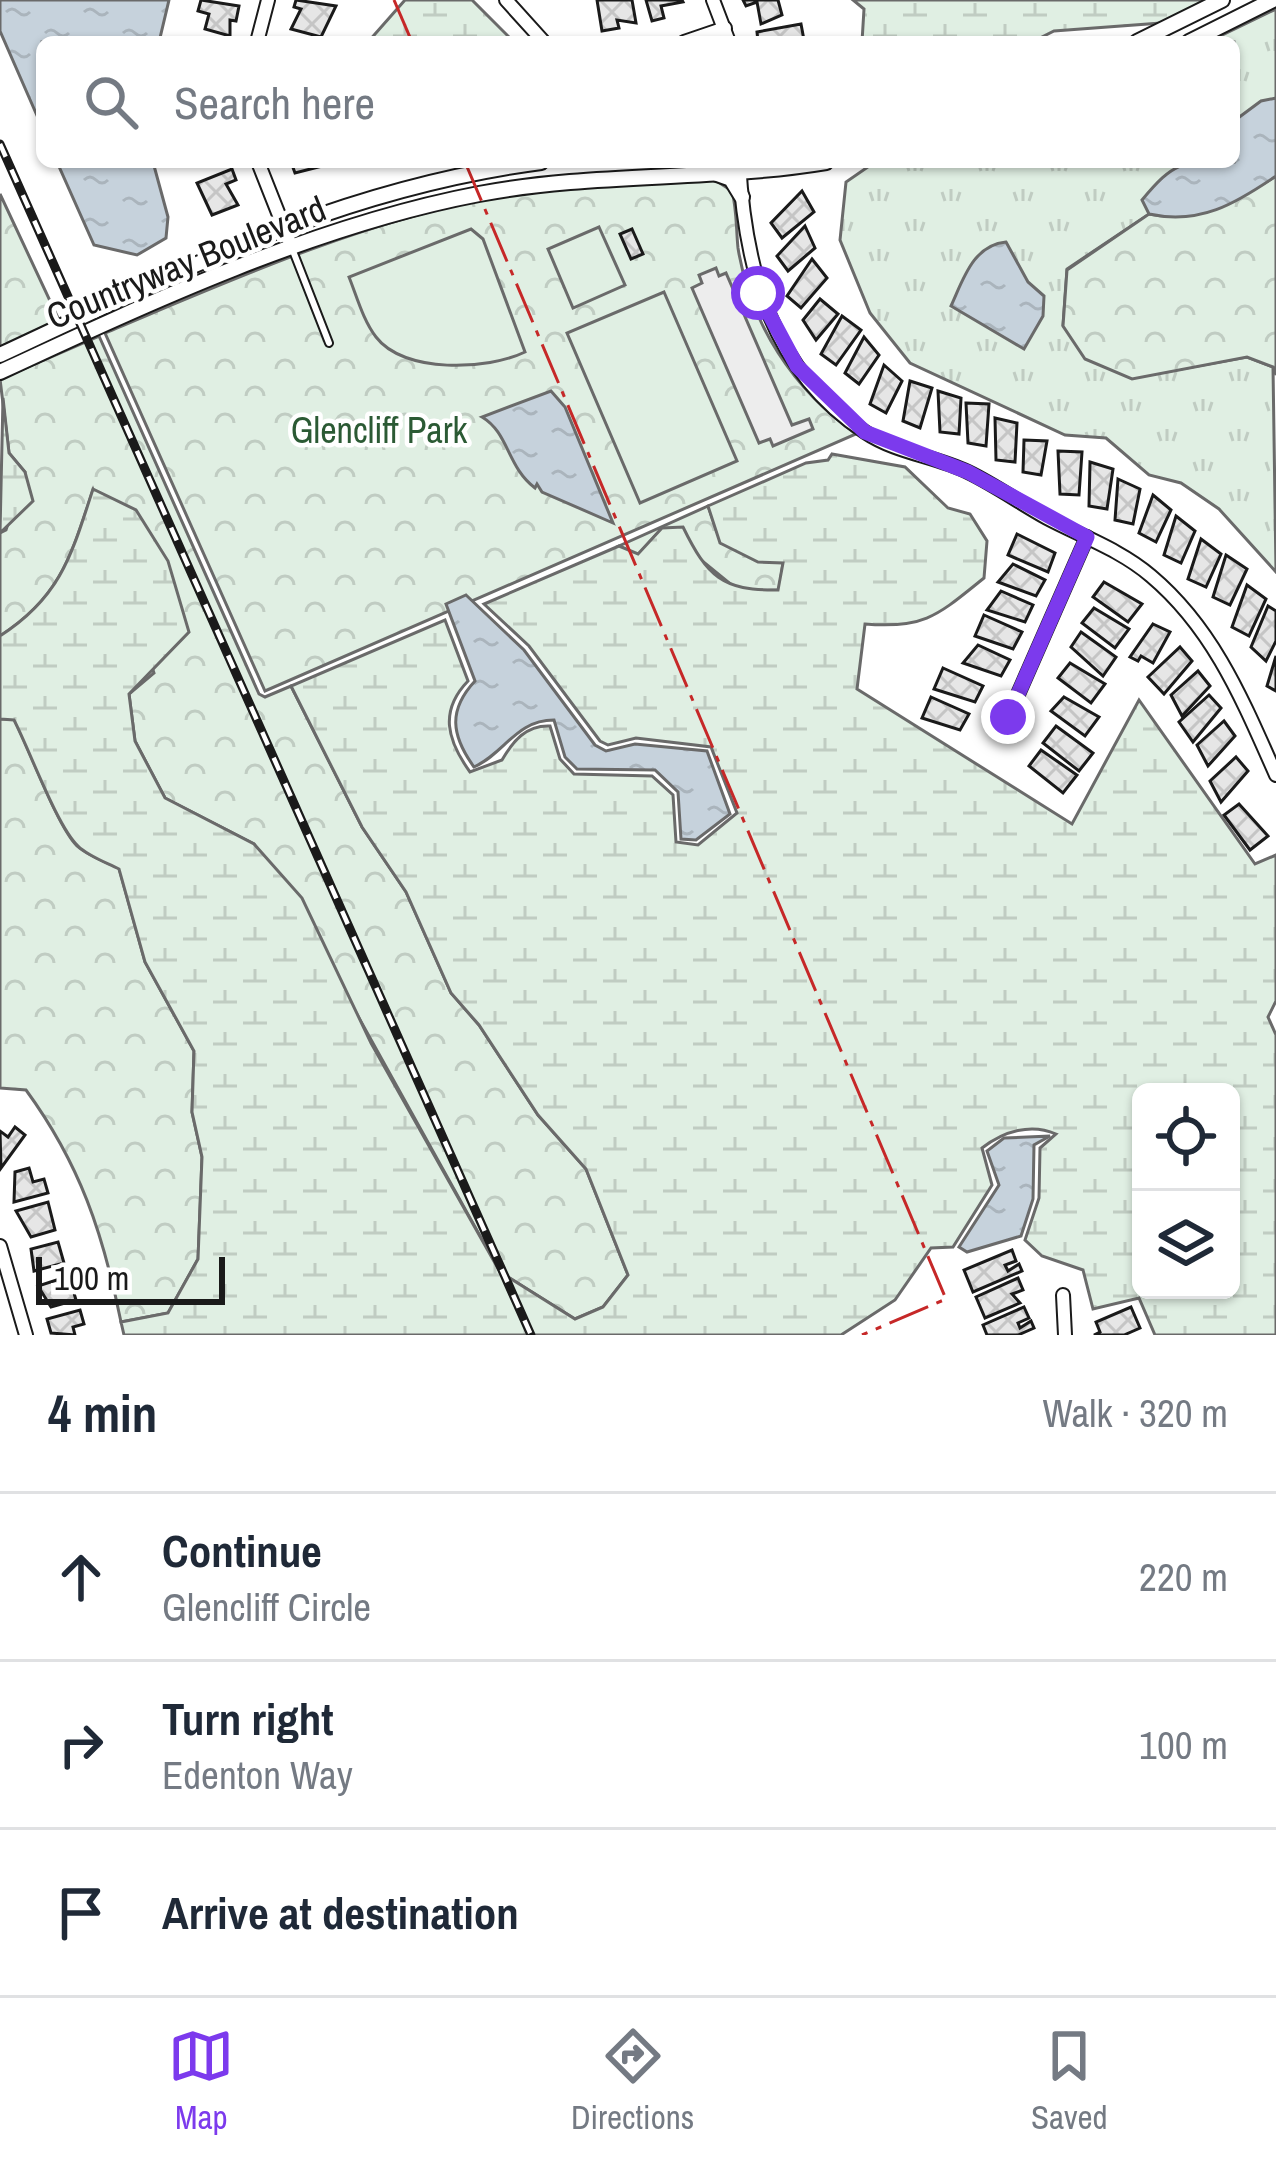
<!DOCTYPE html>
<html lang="en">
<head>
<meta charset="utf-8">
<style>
	:root { --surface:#fff; --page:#f6f6f7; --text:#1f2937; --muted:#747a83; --line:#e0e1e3; --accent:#7c3aed }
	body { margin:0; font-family:"Archivo Narrow",sans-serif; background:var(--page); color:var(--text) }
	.controls { position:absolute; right:36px; bottom:36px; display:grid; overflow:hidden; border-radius:18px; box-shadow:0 3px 9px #0004 }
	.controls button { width:108px; height:108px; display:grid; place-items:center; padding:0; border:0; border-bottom:3px solid var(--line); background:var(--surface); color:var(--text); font:60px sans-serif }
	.scale { position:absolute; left:36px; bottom:30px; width:189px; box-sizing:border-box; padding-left:12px; border:6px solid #1a1a1a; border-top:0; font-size:33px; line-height:42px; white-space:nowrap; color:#1a1a1a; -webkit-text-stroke:9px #fff; paint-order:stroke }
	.stop { position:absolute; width:36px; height:36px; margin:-27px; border:9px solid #7c3aed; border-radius:50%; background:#fff }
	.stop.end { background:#7c3aed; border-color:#fff; box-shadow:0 3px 12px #0008 }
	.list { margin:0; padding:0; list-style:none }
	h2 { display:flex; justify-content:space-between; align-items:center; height:156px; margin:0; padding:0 48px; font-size:51px }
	h2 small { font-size:39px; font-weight:400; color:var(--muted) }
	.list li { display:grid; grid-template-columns:78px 1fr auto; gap:36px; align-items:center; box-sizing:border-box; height:168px; padding:0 48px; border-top:3px solid var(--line) }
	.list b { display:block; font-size:45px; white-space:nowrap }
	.list p { margin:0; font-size:39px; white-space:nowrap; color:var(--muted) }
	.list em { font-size:39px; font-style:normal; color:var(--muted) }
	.icon { flex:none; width:66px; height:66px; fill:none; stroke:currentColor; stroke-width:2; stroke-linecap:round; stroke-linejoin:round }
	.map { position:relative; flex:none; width:1276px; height:1335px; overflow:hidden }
	.search { position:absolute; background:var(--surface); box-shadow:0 3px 9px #0004; left:36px; right:36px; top:36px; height:132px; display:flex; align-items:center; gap:30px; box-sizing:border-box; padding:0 42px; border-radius:18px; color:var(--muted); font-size:45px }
	.sheet { height:660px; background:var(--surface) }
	nav { display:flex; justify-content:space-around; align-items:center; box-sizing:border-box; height:168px; border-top:3px solid var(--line); background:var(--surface); font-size:33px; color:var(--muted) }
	nav a { display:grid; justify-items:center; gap:6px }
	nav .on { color:var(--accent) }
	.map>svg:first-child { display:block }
	.grass { fill:url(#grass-tufts); stroke:#6a6a6a; stroke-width:3 }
	.forest { fill:url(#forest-crowns); stroke:#6a6a6a; stroke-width:3 }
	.wetland { fill:url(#wetland-marsh); stroke:#6a6a6a; stroke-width:3; fill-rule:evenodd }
	.garden { fill:#e0efe3; stroke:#6a6a6a; stroke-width:3 }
	.parking { fill:#ededed; stroke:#6a6a6a; stroke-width:3 }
	.water { fill:url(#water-ripples); stroke:#6a6a6a; stroke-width:3 }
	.building { fill:url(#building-cross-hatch); stroke:#1a1a1a; stroke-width:3 }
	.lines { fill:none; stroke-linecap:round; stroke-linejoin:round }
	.service-casing { stroke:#1a1a1a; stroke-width:10 }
	.minor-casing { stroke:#1a1a1a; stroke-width:16 }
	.tertiary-casing { stroke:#1a1a1a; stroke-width:18 }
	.service { stroke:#fff; stroke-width:6 }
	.minor { stroke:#fff; stroke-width:12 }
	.tertiary { stroke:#fff; stroke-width:14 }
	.rail-casing { stroke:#1a1a1a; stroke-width:9 }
	.rail { stroke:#fff; stroke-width:4.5; stroke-dasharray:14; stroke-linecap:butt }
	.power { stroke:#c62828; stroke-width:3; stroke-dasharray:42 9 6 9; stroke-linecap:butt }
	.route { stroke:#7c3aed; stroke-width:15 }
	.labels { text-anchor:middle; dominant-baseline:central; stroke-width:9; stroke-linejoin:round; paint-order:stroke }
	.street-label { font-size:36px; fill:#1a1a1a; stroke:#fff }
	.park-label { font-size:36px; fill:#2b5a34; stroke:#fff }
</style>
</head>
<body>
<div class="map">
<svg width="1276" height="1335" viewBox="0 0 1276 1335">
	<defs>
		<pattern id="grass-tufts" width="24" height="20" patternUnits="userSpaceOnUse" patternTransform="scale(3)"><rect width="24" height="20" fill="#e0efe3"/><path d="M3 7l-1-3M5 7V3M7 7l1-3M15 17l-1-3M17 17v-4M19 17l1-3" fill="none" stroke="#c0ccc2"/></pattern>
		<pattern id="forest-crowns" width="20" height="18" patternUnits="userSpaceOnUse" patternTransform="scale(3)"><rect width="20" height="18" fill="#e0efe3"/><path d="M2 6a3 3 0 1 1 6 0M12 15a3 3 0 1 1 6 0" fill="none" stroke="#c0ccc2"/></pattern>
		<pattern id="wetland-marsh" width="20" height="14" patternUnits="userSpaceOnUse" patternTransform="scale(3)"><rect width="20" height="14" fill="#e0efe3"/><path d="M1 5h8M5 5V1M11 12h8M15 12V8" fill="none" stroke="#c0ccc2"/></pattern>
		<pattern id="water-ripples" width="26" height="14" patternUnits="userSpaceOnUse" patternTransform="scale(3)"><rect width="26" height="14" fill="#c6d2dc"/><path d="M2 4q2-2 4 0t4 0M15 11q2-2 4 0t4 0" fill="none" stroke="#aab4bc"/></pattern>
		<pattern id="building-cross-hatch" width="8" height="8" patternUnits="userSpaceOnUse" patternTransform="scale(3)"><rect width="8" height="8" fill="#e6e6e6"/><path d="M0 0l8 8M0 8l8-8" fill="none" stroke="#c5c5c5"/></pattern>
	</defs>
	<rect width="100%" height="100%" fill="#fff"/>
	<path class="grass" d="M1276,9v167l-127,38 -82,55 -4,56 69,53 115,-21 26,10 3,205 -57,-63 -38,-26 -32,-8 -43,-37 -41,-3 -155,-72 -40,-50 -30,-73 6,-58 29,-20h359v-120h-26z"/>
	<g class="forest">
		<path d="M1276,176v199l-3,-8 -26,-10 -115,22 -47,-20 -22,-33 4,-56 82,-56c46,10 89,-14 127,-38z"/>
		<path d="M712,178l20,13c5,19 4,38 6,57 12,76 56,142 118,186l-591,257 -160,-358c124,-52 246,-107 379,-134 74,-14 153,-15 228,-21z"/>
		<path d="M0,194l59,126 -59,28z"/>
		<path d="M99,336l160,358 6,3 26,-11 71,141 44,65 45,101 28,32 59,90 48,54 42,106 -25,32 -28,12 -75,-47 -161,-290 -85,-138 -89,-46 -30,-57 -6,-47 25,-21 -61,-183c-22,65 -32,107 -93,146v-103l6,-3 19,-58 -16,-19 -9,-74z"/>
		<path d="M708,506l13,37 62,20 -4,27 -40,1 -77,-63 -24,27 -19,-9z"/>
		<path d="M0,719h14c16,31 43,107 63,127 11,10 28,16 42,22l26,94 49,89 -2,61 10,45 -4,102 -30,54 -47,9c-18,-89 -41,-158 -95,-232l-26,-2z"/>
	</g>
	<g class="wetland">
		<path d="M405,0h67l42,42h-146z"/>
		<path d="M853,0h355l-47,23 -107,8 -22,11h-170l2,-33z"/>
		<path d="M3,398l6,55 16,19 8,29 -33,32z"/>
		<path d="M832,454l73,13 43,41 22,6 17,27 -3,37c-46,37 -59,51 -119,46l-8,65 215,135 67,-124 116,164 21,-9v146l-8,16 8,18v300h-121l-16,-37 -46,11 -10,-39 -41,-14 -17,-16 14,-42 1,-50 16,-14c-25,-11 -52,-3 -74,14l10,37 -39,62 -22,1 -36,52 -54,35h-717l-3,-13 47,-9 30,-54 4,-102 -10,-45 2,-61 -49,-89 -26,-93c-14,-7 -31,-13 -41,-23 -21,-20 -48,-95 -64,-126l-14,-1v-83c61,-39 72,-82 93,-147l43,21 32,51 21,71 -60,62 6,47 30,57 89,46 48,54 69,145 129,229 75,47 28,-12 25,-32 -42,-106 -48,-54 -59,-90 -28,-32 -45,-101 -44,-65 -71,-141 154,-66 23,61c-29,30 -21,59 2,91l32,-12c11,-19 24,-35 48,-34l10,33 14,15 78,2 21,19 3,47 22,3 39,-32 -26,-66 -75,-9 -28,7 -8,-4 -71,-95 -45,-42 135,-58 19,8 24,-26 21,-1c24,49 39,64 95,63l5,-27 -25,-1 -38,-19 -12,-37 98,-43 22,-3zM1141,1092h90v198h-90z"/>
	</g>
	<g class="garden">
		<path d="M599,227l26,58 -52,23 -25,-59z"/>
		<path d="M471,229l12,10 42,113c-37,18 -121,22 -149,-15 -13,-17 -19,-40 -27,-60z"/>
		<path d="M664,292l73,169 -97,42 -73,-170z"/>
	</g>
	<path class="parking" d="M716,268l3,8 7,-3 66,152 17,-6 4,10 -40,17 -3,-7 -11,4 -67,-155 10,-5 -3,-8z"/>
	<g class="water">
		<path d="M0,0h169l-10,42h-117v85l-42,-96z"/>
		<path d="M1276,98v78c-41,28 -76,49 -127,38l-7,-14c34,-41 41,-38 92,-38v-41l27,-20z"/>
		<path d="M57,162h96l15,55 -2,21 -29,17 -43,-10z"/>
		<path d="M1006,242l22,40 16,14 -1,20 -19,33 -73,-43c12,-26 22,-61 55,-64z"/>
		<path d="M551,391l14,16 48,116 -71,-31 -5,-8 -2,4c-28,-21 -26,-55 -53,-71z"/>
		<path d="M466,595l58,55 71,95 11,6 29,-7 72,7 23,63 -34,26 -15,-1 -3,-47 -23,-22 -78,-1 -12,-12 -11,-37c-38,0 -49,33 -80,47 -23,-32 -26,-57 1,-86l-29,-77z"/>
		<path d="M1050,1136l-16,9 -1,54 -12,37 -54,16 -8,-5 40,-62 -12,-34 17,-13z"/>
	</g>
	<g class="building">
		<path d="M201,0l38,6 -3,15 -6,-1v16l-25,-7 4,-15 -11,-3z"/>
		<path d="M296,0l40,6 -15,31 -30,-8 10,-20 -7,-2z"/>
		<path d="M597,0h35l4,23 -19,-3 2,8 -17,3z"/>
		<path d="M646,0h36l1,2 -22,4 3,12 -12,3z"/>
		<path d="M743,0h35l4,15 -21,9 -4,-22 -11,4z"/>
		<path d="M801,24l3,16 -46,2 -1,-10z"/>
		<path d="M291,162h43v1l-39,10z"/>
		<path d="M232,169l4,11 -10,4 12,21 -26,10 -15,-32z"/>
		<path d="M802,191l12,21 -32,26 -11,-15z"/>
		<path d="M805,226l10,22 -27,23 -11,-15z"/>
		<path d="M632,229l11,25 -12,5 -11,-25z"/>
		<path d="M812,259l15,19 -26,30 -14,-12z"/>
		<path d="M820,299l18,15 -22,26 -13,-20z"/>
		<path d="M842,316l19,14 -25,35 -15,-11z"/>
		<path d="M864,337l15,18 -20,29 -14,-11z"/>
		<path d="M884,365l18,16 -16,32 -16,-9z"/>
		<path d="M910,381l22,7 -12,40 -17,-7z"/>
		<path d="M938,391l23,7 -2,36 -19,-2z"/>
		<path d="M966,403l23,1 -3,42 -18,-3z"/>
		<path d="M995,418l22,5 -2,39 -19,-2z"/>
		<path d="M1024,440l23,1 -6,34 -18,-3z"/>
		<path d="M1058,451l24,1 -3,43 -19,-1z"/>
		<path d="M1090,462l23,7 -6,40 -18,-3z"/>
		<path d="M1118,479l22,10 -7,35 -18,-4z"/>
		<path d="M1153,495l18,15 -15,32 -17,-9z"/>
		<path d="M1176,516l19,15 -14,32 -17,-8z"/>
		<path d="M1017,534l38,19 -7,19 -40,-17z"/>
		<path d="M1201,539l20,15 -15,33 -18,-8z"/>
		<path d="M1226,555l21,14 -17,36 -17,-8z"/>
		<path d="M1013,564l32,16 -9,16 -38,-14z"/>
		<path d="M1104,582l38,22 -14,18 -35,-25z"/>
		<path d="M1247,585l19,14 -17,37 -17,-9z"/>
		<path d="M1001,591l32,14 -8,17 -38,-12z"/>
		<path d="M1268,606l8,5v30l-10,20 -15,-14z"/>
		<path d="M1094,608l35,21 -14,19 -33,-25z"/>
		<path d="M984,615l38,17 -9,17 -38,-13z"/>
		<path d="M1153,624l17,8 -17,31 -12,-7 -3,5 -8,-4z"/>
		<path d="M1081,632l35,25 -13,19 -32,-29z"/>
		<path d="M978,645l32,15 -9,16 -38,-13z"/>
		<path d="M1180,647l12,14 -28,33 -16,-17z"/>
		<path d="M1276,656v35l-9,-5z"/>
		<path d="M1070,663l35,21 -14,19 -33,-25z"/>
		<path d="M943,668l40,18 -8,16 -41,-13z"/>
		<path d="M1198,671l12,15 -28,30 -11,-21z"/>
		<path d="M1209,695l12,13 -28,34 -14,-20z"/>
		<path d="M931,697l38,17 -9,16 -38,-12z"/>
		<path d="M1064,697l35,20 -14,19 -34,-25z"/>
		<path d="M1224,721l11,15 -27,30 -11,-21z"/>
		<path d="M1056,726l37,27 -14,18 -36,-28z"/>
		<path d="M1041,750l36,25 -14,18 -34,-27z"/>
		<path d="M1236,757l12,14 -27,31 -11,-21z"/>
		<path d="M1239,804l29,32 -18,14 -26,-35z"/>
		<path d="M15,1127l10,8 -24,33 -1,-37 8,6z"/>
		<path d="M29,1168l4,14 11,-3 4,14 -34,9 1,-30z"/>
		<path d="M48,1202l7,28 -24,7 -15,-26z"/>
		<path d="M58,1242l6,21 -30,8 -3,-22z"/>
		<path d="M1012,1250l4,11 -11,4 3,6 11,-7 3,7 -49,21 -9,-22z"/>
		<path d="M69,1276l7,24 -25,7 -13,-21z"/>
		<path d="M1018,1278l5,12 -11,4 8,9 -35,15 -9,-21z"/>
		<path d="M1024,1307l5,11 -11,5 2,5 11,-7 3,7 -16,7h-31l-4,-10z"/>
		<path d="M1131,1307l9,21 -16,7h-30l6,-3 -4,-10z"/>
		<path d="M80,1310l4,14 -11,3 2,8 -24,-2 -4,-14z"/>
	</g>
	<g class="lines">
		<g class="service-casing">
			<path id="service" d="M293,251l36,92"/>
		</g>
		<g class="minor-casing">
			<g id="minor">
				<path d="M506,0l38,42"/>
				<path d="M713,0l16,42"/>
				<path d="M257,42l11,-42"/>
				<path d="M684,42l41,-14"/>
				<path d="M258,162l34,86"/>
				<path d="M739,162c6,107 32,208 126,270 31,21 70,24 103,40 27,13 52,31 79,46 34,18 74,32 104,58 63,53 92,125 125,199"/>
				<path d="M1008,717l79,-180"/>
				<path d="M0,1246l26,89"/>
				<path d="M1063,1295l2,40"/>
			</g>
		</g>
		<g class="tertiary-casing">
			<g id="tertiary">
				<path d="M1137,42l85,-42"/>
				<path d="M1189,42l84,-42"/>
				<path d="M717,174l14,5 11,18"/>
				<path d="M0,355c183,-85 337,-166 541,-193"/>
				<path d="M0,372c150,-70 316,-147 479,-178 115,-22 232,-13 347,-32"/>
			</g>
		</g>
		<use href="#service" class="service"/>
		<use href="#minor" class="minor"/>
		<use href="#tertiary" class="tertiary"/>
		<g class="rail-casing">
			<path id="rail" d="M0,144l531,1191"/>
		</g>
		<use href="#rail" class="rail"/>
		<g class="power">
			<path d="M394,0l18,42"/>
			<path d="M465,162l481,1137 -84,36"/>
		</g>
	</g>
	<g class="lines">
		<path class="route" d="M758,293l39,73 68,66 103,40 119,65 -79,180"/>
	</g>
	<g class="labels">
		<g class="street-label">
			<text transform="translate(186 262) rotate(-22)">Countryway Boulevard</text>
		</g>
		<g class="park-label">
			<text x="379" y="430">Glencliff Park</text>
		</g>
	</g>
</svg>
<div class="controls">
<button><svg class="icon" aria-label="locate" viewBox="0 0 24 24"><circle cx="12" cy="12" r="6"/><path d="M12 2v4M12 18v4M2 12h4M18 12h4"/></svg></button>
<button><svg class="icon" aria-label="layers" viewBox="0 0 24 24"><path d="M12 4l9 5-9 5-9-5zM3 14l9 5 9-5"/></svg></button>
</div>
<div class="scale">100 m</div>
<div class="stop" style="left:758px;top:293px"></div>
<div class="stop end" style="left:1008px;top:717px"></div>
<div class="search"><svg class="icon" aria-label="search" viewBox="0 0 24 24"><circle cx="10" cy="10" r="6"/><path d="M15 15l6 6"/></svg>Search here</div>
</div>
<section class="sheet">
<h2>4 min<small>Walk · 320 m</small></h2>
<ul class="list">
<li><svg class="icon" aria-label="ahead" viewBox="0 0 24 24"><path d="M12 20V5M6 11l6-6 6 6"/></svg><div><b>Continue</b><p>Glencliff Circle</p></div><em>220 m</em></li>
<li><svg class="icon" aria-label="right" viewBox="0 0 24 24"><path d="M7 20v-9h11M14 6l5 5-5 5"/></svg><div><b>Turn right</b><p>Edenton Way</p></div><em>100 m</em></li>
<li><svg class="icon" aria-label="arrive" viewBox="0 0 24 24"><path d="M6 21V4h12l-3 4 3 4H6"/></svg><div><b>Arrive at destination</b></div></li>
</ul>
</section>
<nav>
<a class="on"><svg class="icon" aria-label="map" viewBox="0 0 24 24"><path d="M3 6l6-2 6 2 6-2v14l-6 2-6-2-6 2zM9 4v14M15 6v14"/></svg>Map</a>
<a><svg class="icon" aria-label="directions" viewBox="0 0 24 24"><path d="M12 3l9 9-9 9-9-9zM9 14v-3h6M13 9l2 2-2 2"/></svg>Directions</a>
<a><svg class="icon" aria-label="saved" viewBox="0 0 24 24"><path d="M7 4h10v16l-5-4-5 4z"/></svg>Saved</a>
</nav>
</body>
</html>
